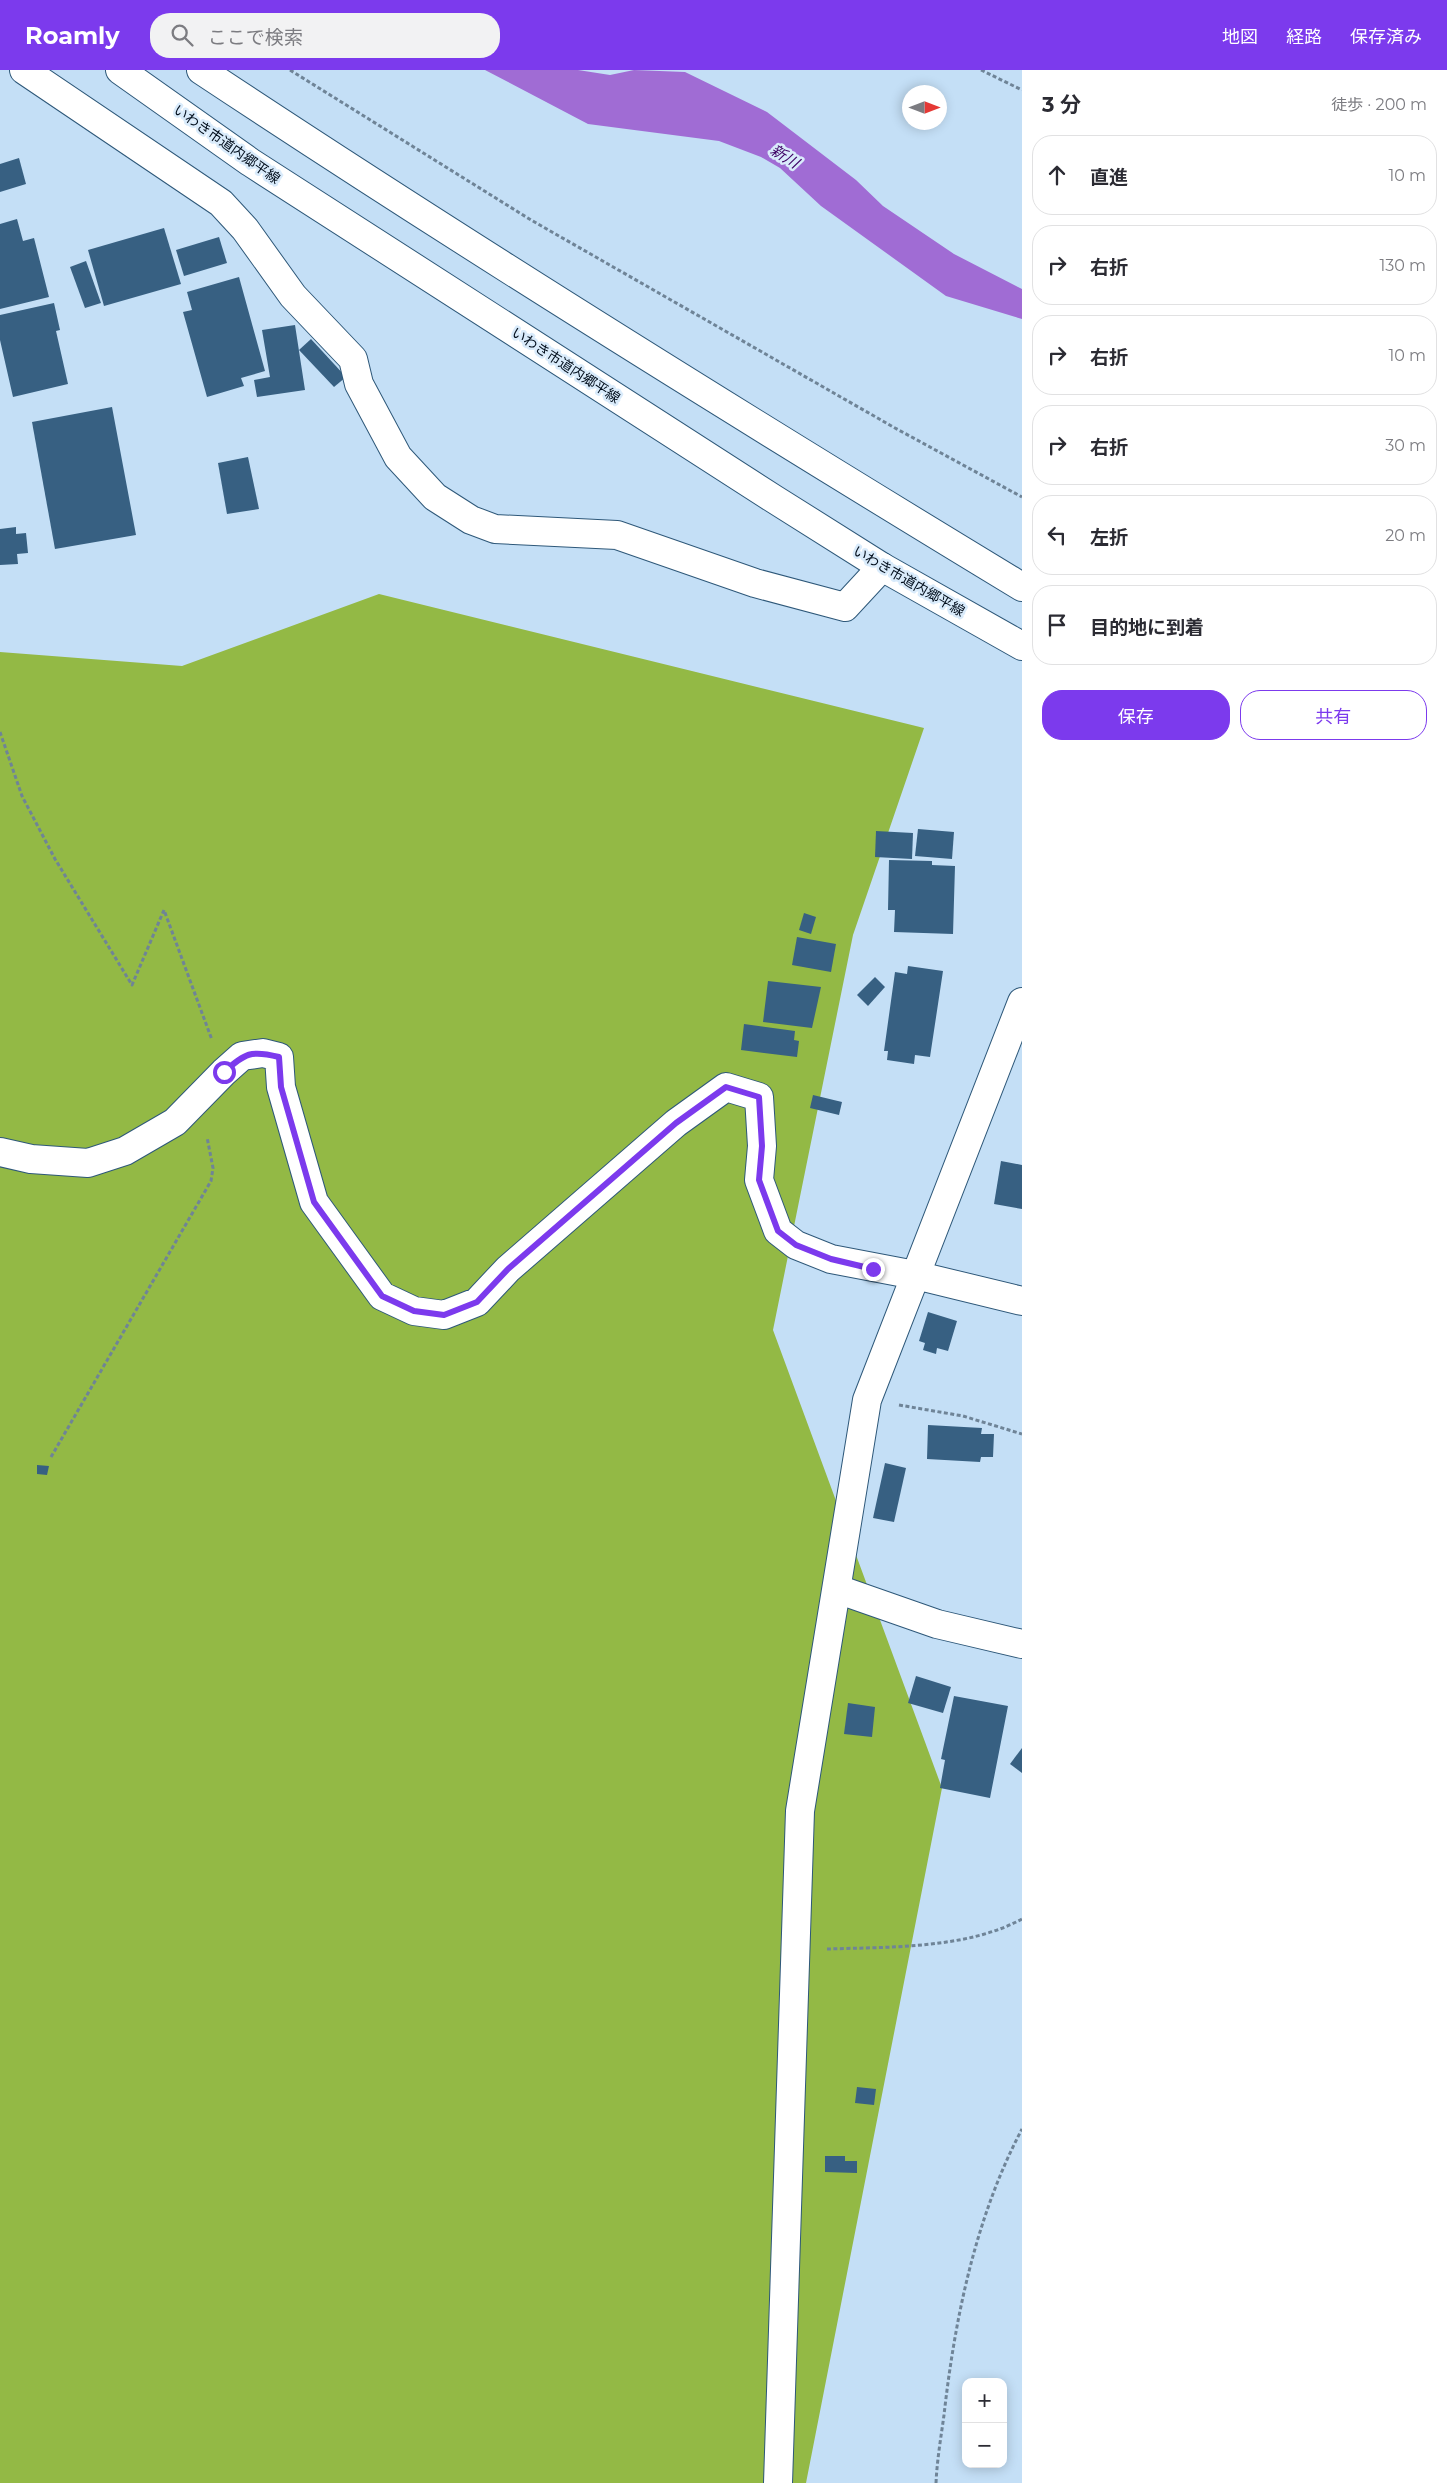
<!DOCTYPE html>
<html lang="ja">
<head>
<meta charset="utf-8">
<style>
	:root { --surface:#fff; --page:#f2f2f3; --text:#2b2b33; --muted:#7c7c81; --line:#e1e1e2; --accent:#7c3aed }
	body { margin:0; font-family:Montserrat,"Noto Sans JP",sans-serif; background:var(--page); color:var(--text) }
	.controls { position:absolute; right:15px; bottom:15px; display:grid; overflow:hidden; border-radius:10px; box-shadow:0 2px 12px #0003 }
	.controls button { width:45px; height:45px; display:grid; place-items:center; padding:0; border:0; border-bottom:1px solid var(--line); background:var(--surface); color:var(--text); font:25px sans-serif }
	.compass { position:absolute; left:902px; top:15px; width:45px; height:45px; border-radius:50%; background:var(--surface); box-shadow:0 2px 12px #0003; rotate:90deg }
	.stop { position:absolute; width:15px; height:15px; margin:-11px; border:4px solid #7c3aed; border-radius:50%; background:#fff }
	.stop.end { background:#7c3aed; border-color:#fff; box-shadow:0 1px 5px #0008 }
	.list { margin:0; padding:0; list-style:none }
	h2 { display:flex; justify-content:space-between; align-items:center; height:65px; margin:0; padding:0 20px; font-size:21px }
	h2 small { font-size:16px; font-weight:400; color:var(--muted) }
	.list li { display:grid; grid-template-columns:32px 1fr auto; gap:15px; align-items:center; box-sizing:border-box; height:80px; margin:0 10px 10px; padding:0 10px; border:1px solid var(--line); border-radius:20px }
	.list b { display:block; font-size:19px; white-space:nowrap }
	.list em { font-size:16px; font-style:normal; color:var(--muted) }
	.actions { display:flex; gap:10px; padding:15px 20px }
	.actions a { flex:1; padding:11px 0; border:1px solid var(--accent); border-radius:20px; text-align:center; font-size:18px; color:var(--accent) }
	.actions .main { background:var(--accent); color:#fff }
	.icon { flex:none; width:28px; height:28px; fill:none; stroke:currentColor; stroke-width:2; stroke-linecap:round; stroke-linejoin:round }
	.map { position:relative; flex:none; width:1022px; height:2413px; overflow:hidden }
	header { display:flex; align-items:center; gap:30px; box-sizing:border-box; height:70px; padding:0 25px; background:var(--accent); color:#fff }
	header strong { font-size:24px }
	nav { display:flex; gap:28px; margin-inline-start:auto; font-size:18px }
	.search { width:350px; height:45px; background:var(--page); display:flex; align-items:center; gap:12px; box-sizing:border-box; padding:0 18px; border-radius:20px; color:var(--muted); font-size:19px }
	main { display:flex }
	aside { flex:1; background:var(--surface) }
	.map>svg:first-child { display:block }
	.green { fill:#93b945 }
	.water { fill:#a06cd4 }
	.building { fill:#376082 }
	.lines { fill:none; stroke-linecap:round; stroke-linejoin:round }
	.minor-casing { stroke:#2e5879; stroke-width:30 }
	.tertiary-casing { stroke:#2e5879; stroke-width:30 }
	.path { stroke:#6f8497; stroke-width:3; stroke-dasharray:4 2.5; stroke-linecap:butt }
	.minor { stroke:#fff; stroke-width:28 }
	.tertiary { stroke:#fff; stroke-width:28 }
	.route { stroke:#7c3aed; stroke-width:6 }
	.labels { text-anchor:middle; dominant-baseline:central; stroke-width:5; stroke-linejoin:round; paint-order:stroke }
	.street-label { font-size:14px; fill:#010d1b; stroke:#d9ebfb }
	.water-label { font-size:15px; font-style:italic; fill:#3d0064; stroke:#d9ebfb }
</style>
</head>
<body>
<header>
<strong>Roamly</strong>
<div class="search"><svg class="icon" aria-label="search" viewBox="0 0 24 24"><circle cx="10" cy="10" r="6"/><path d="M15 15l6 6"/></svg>ここで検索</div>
<nav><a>地図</a><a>経路</a><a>保存済み</a></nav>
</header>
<main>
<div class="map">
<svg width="1022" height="2413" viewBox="0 0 1022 2413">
	<rect width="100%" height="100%" fill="#c4dff6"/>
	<path class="green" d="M379,524l545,134 -71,207 -80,395 169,458 -136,695h-806v-1831l182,14z"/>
	<path class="water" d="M485,0h93l32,5 24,-5 51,2 82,40 89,68 27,26 71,48 68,35v30l-76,-23 -125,-90 -41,-38 -19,-11 -42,-16 -131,-17z"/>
	<g class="building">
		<path d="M19,88l7,26 -26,8v-28z"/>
		<path d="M17,149l6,22 11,-3 15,59 -49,12v-85z"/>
		<path d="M164,158l17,56 -77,22 -16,-56z"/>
		<path d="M219,167l8,26 -43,13 -8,-26z"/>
		<path d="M86,191l15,42 -16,5 -15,-41z"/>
		<path d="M239,207l26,94 -24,7 3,8 -37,11 -24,-85 9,-2 -5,-18z"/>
		<path d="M54,233l6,27 -4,1 12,53 -55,13 -13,-57v-25z"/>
		<path d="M295,255l10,65 -48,7 -3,-17 16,-3 -8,-47z"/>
		<path d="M311,269l35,38 -12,10 -35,-37z"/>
		<path d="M112,337l24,128 -81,14 -23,-127z"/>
		<path d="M248,387l11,52 -32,5 -9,-51z"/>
		<path d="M16,457v7l10,-1 2,20 -11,1 1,10 -18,1v-36z"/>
		<path d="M918,759l36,3 -2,27 -37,-3z"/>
		<path d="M876,761l37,2 -1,26 -37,-2z"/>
		<path d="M889,790l43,1v4l23,1 -2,68 -59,-2 1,-22h-7z"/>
		<path d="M804,843l12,4 -5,17 -12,-4z"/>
		<path d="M797,867l39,7 -5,28 -39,-7z"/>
		<path d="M908,896l35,5 -13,86 -15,-2 -1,9 -27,-4 1,-9h-4l11,-79 12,2z"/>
		<path d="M875,907l10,10 -17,19 -11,-11z"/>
		<path d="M768,911l53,6 -9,41 -49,-6z"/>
		<path d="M744,954l51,7 -1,9 5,1 -2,16 -56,-7z"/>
		<path d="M813,1025l29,7 -3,13 -29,-7z"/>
		<path d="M1001,1091l21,4v44l-28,-5z"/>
		<path d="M928,1242l29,9 -9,30 -11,-3 -1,6 -13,-4 2,-7 -6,-2z"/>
		<path d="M928,1355l54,3 -1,6h13l-1,23h-12l-1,5 -53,-3z"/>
		<path d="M885,1393l21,5 -12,54 -21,-4z"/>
		<path d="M37,1395l12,1 -2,9 -10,-1z"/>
		<path d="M916,1606l35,11 -8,26 -35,-10z"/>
		<path d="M954,1626l54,10 -18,92 -50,-10 5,-28 -4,-1z"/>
		<path d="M848,1633l27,4 -3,30 -28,-3z"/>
		<path d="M1022,1678v25l-12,-9z"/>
		<path d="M857,2017l19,2 -2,16 -19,-2z"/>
		<path d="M825,2086h20v5h12v12l-32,-1z"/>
	</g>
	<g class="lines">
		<g class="minor-casing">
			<g id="minor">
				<path d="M24,0l197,133 24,26 48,67 60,63 6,25 39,73 37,40 36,23 24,9 122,6 138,48 90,24 37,-40"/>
				<path d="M0,1082l31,7 57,4 37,-12 50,-29 49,-50 18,-16 21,-3 16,4 2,30 33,115 68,94 32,15 30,4 33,-13 31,-33 168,-146 50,-36 33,10 3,49 -3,34 19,51 18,14 35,14 84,16 107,26"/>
				<path d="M837,1519l100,35 85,20"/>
			</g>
		</g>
		<g class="tertiary-casing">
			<g id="tertiary">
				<path d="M120,0l130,92 524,337 108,68 140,79"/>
				<path d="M201,0c270,179 544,349 821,517"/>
				<path d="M778,2413l22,-672 67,-411 155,-398"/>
			</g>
		</g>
		<g class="path">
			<path d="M290,0l241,150 364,208 127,69"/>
			<path d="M981,0l41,20"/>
			<path d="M0,662l22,64 33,63 77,126 32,-75 48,130"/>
			<path d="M899,1335l64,11 59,18"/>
			<path d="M51,1387l160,-276 2,-13 -6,-31"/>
			<path d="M827,1879c61,-2 140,0 195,-30"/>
			<path d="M936,2413c1,-23 5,-46 8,-68 11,-98 32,-199 78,-286"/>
		</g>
		<use href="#minor" class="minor"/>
		<use href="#tertiary" class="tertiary"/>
	</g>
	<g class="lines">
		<path class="route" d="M224,1002c21,-19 27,-22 55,-15l2,30 33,115 68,94 32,15 30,4 33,-13 31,-33 168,-146 50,-36 33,10 3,49 -3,34 19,51 18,14 35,14 42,10"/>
	</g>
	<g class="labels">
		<g class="street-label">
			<text transform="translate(227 74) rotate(35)">いわき市道内郷平線</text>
			<text transform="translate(566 295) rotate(33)">いわき市道内郷平線</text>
			<text transform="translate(909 511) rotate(30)">いわき市道内郷平線</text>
		</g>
		<g class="water-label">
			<text transform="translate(785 86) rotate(32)">新川</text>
		</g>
	</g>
</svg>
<div class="controls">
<button>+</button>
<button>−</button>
</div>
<svg class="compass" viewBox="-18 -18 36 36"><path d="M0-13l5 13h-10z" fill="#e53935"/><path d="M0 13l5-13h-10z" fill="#7c7c81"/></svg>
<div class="stop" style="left:224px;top:1002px"></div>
<div class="stop end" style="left:873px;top:1199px"></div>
</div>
<aside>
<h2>3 分<small>徒歩 · 200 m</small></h2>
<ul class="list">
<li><svg class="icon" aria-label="ahead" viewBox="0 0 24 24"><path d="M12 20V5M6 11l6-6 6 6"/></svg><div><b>直進</b></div><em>10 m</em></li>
<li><svg class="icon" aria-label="right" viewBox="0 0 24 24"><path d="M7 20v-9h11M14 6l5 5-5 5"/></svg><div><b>右折</b></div><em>130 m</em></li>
<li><svg class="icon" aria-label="right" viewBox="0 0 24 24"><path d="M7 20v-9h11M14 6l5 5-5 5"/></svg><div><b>右折</b></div><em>10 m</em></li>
<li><svg class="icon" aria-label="right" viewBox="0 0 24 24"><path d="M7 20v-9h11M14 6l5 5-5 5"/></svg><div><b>右折</b></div><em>30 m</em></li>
<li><svg class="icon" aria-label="left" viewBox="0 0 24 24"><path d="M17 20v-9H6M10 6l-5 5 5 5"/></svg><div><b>左折</b></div><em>20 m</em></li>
<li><svg class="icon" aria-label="arrive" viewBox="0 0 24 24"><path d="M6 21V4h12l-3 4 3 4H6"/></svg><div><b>目的地に到着</b></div></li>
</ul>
<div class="actions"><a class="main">保存</a><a>共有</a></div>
</aside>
</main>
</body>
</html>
